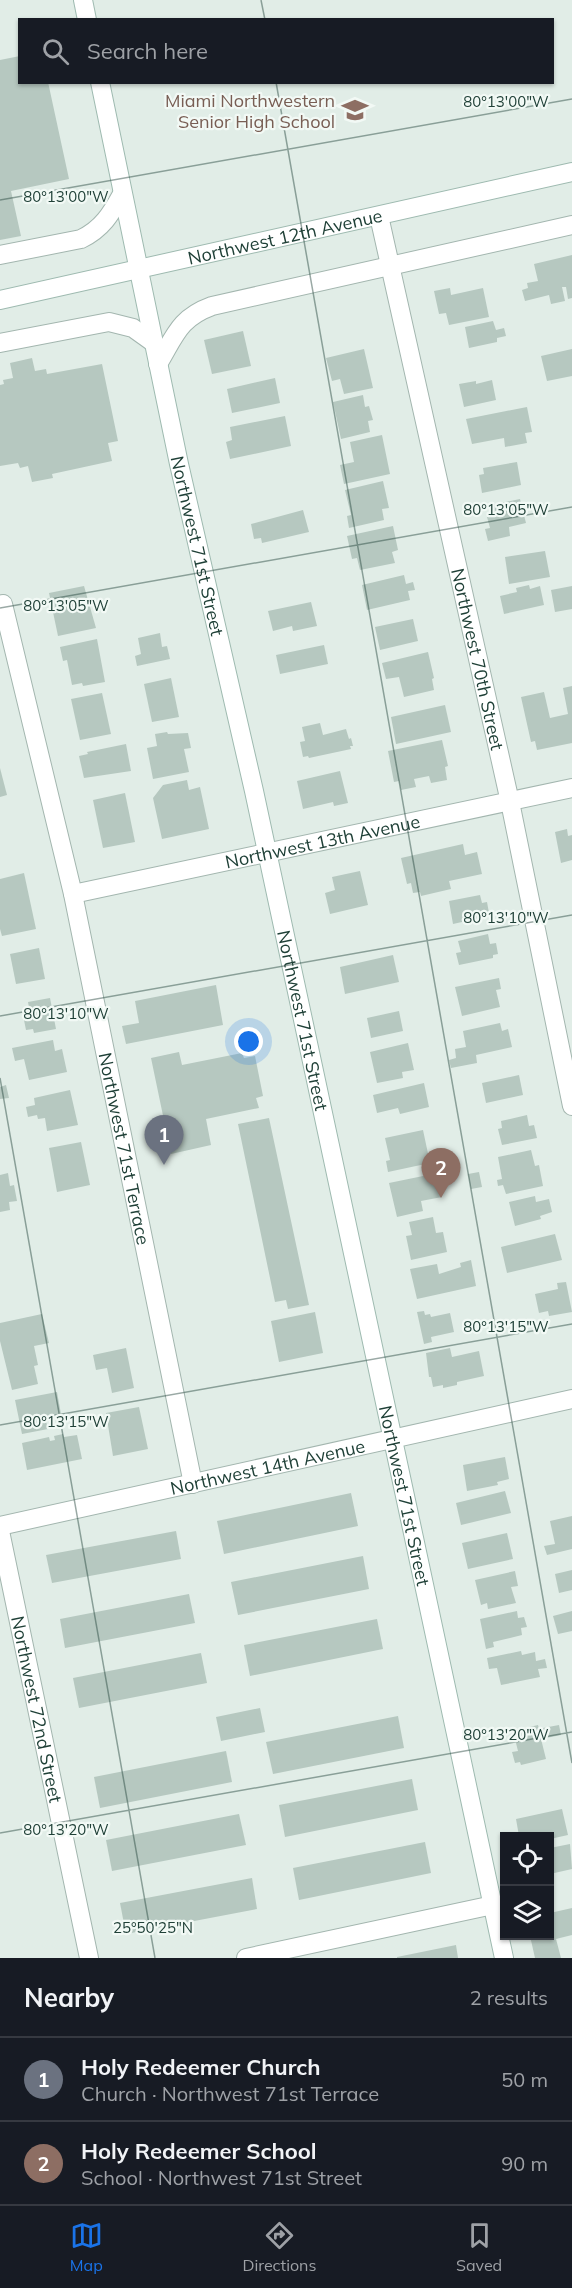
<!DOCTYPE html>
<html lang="en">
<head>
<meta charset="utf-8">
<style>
	:root { --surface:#171b24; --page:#242831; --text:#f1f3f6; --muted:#9ea1a6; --line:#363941; --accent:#1a73e8 }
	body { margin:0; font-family:Mulish,sans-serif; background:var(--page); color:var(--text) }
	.controls { position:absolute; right:18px; bottom:18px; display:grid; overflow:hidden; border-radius:0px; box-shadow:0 2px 4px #0004 }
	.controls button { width:54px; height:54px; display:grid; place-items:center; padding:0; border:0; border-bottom:2px solid var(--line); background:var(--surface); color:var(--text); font:30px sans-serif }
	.you { position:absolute; left:249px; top:1042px; width:21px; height:21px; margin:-15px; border:4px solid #fff; border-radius:50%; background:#1a73e8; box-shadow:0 0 0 9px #1a73e833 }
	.badge { display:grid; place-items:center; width:39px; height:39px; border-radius:50%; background:var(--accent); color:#fff; font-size:20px; font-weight:700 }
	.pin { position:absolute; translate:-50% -50px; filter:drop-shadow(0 2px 3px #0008) }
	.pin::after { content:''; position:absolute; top:32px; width:21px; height:18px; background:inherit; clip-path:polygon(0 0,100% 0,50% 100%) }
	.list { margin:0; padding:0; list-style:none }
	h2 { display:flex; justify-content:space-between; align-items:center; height:78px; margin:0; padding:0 24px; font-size:26px }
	h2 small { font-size:20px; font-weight:400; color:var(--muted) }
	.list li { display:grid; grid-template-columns:39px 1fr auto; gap:18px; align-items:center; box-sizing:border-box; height:84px; padding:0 24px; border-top:2px solid var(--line) }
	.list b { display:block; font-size:22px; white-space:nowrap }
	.list p { margin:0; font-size:20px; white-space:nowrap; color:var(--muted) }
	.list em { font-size:20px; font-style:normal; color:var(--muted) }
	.icon { flex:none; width:33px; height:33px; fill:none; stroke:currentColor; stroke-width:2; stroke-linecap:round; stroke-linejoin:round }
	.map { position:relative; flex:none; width:572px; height:1958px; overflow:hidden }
	.search { position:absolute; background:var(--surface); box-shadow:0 2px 4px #0004; left:18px; right:18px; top:18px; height:66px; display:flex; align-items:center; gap:15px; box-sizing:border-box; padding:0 21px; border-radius:0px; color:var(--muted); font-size:22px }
	.sheet { height:246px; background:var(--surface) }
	nav { display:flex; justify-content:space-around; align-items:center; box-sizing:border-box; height:84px; border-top:2px solid var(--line); background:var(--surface); font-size:16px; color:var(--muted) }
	nav a { display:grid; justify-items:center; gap:3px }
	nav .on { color:var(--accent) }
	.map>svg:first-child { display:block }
	.building { fill:#b6c8c0 }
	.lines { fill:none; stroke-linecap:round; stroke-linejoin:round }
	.street-casing { stroke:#a3b6af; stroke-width:20 }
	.secondary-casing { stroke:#9ebab0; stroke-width:20 }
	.street { stroke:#fff; stroke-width:18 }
	.secondary { stroke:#fff; stroke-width:18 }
	.ticks { fill:none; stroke:#1f4037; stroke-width:1.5; stroke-opacity:0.45 }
	.labels { text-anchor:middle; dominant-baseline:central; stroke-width:4.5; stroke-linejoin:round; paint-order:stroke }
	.education-label { font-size:18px; fill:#785e54; stroke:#f2f9f5; text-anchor:end }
	.street-label { font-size:18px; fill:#1f4037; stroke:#f2f9f5 }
	.ticks-label { font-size:15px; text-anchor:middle; fill:#1f4037; stroke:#f2f9f5; stroke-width:4.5; stroke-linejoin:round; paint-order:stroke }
</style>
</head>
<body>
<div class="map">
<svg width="572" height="1958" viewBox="0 0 572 1958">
	<rect width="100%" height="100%" fill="#e1ede7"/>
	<g class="building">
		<path d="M20,56v26h28l21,97 -58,12 10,45 -21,4v-180z"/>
		<path d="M572,255v43l-4,1 -2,-12h-4l3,14 -14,3 -2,-9 -24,6 -3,-11 6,-2 -1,-5 11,-2 -4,-17z"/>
		<path d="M450,288l1,7 32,-7 6,29 -40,8 -3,-12 -7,1 -5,-23z"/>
		<path d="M493,321l3,9 8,-2 2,8 -9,2v4l-28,6 -4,-21z"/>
		<path d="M243,331l8,35 -39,8 -8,-34z"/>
		<path d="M364,349l9,39 -29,6 -4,-15 -8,2 -6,-23z"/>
		<path d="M572,349v27l-25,5 -6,-25z"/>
		<path d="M32,358l3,13 11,-2 1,5 55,-10 16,77 -10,2 4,18 -60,13 1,4 -21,4 -4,-16 -8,2 -2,-5 -18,3v-81l4,-1 -1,-4 10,-2 -3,-15z"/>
		<path d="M275,378l5,25 -48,10 -5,-24z"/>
		<path d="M492,380l4,20 -32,7 -5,-23 17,-3v3z"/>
		<path d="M363,395l2,12 4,-1 4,14 -5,1 2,11 -29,7 -8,-37z"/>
		<path d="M527,407l5,25 -7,1 2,10 -22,4 -1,-9 -32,6 -6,-25z"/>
		<path d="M285,416l6,30 -61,13 -4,-17 6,-2 -2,-13z"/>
		<path d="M382,435l8,39 -46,10 -4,-19 14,-3 -4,-20z"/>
		<path d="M517,462l4,23 -39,8 -3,-18 5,-1 -1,-6z"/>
		<path d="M383,481l6,27 -7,1 2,11 -35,8 -2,-12 4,-1 -6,-25z"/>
		<path d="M520,499l6,24 -17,4 1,9 -22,5 -3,-12 5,-1 -3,-11 5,-1 -2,-11z"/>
		<path d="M303,510l6,22 -47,11 -1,-5 -7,1 -3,-15z"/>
		<path d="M393,526l5,24 -6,2 3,11 -35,7 -3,-12 -5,1 -5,-23z"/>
		<path d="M545,551l5,26 -41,7 -4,-27z"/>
		<path d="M404,575l2,9 7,-2 2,8 -7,1 2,9 -43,10 -5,-25z"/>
		<path d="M529,585l1,4 10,-3 4,19 -40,9 -4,-18 17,-4 -1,-4z"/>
		<path d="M84,586l12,42 -38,8 -9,-43z"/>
		<path d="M572,586v23l-17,3 -4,-22z"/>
		<path d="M311,602l6,24 -24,5 -1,-5 -19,5 -5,-20z"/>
		<path d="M413,619l5,22 -38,9 -5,-23z"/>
		<path d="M160,633l2,14 5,-1 3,13 -33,7 -2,-10 6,-2 -3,-16z"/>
		<path d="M97,639l8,43 -22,4 -1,-3 -10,2 -5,-25 -4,1 -3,-14z"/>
		<path d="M324,645l4,19 -48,10 -4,-19z"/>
		<path d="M428,652l6,26 -2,1 2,11 -30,7 -5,-20 -13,2 -4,-16z"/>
		<path d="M171,678l8,39 -27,5 -8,-38z"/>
		<path d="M572,686v57l-35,7 -2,-9 -4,1 -10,-45 23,-5 6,26 18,-4 -5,-26z"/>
		<path d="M102,693l9,41 -31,6 -9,-41z"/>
		<path d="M445,705l6,27 -55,12 -5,-27z"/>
		<path d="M320,723l3,12 23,-6 3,10 2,-1 2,8h-3l1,3 -42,9 -1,-2 -5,1 -3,-15 5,-1 -3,-14z"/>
		<path d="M167,732l1,2 20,-1 3,15 -7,1 5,23 -36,7 -6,-31 10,-2 -2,-12z"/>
		<path d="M442,740l6,26 -3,1 2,13 -16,3 -2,-7 -15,3 2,8 -15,3 -2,-9 -5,1 -6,-31z"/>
		<path d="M126,744l5,27 -47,7 -5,-22 9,-2 -1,-2z"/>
		<path d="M0,768l7,27 -7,2z"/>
		<path d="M340,771l8,32 -14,3 -1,-4 -30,7 -6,-28z"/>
		<path d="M187,780l2,10 11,-3 9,42 -47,10 -9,-41 10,-13z"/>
		<path d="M125,793l10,49 -32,6 -10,-48z"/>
		<path d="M567,829l1,7 4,-1v25l-11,3 -6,-31z"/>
		<path d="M463,844l2,11 12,-3 5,22 -33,7 2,8 -30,7 -1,-4 -7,1 -2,-10 -4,1 -6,-26z"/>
		<path d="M360,871l8,34 -38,9 -5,-21 10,-3 -3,-13z"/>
		<path d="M24,873l12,56 -34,7 -2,-7v-50z"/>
		<path d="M480,895l2,8 5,-1 2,11 -5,1v3l-31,7 -4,-23z"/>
		<path d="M488,934l2,10 6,-1 2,11 -5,1v3l-34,7 -3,-12 5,-1 -3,-11z"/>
		<path d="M39,948l6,31 -29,5 -6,-30z"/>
		<path d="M393,955l6,27 -54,12 -5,-27z"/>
		<path d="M499,978l2,11 -5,1 4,17 -38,9 -7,-29z"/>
		<path d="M216,985l7,40 -97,19 -4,-18 17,-3 -4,-22z"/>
		<path d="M50,998l6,31 -22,4 -1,-4 -7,1 -2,-10 7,-1 -3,-17z"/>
		<path d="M399,1011l4,20 -32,7 -4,-20z"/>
		<path d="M500,1023l2,8 6,-2 4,18 -36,8 1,8 -26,5 -2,-8 7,-2 -1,-9 11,-2 -3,-16z"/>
		<path d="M53,1040l2,11 7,-2 5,23 -38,8 -5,-21 -9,2 -3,-13z"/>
		<path d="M408,1043l6,27 -12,2 1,6 -26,5 -7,-31z"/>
		<path d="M179,1052l3,13 60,-12 2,5 11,-2 8,40 -7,2 3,10 -53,11 5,26 -40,9 -20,-96z"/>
		<path d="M519,1075l4,20 -37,8 -4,-20z"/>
		<path d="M424,1083l5,24 -29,7 -2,-6 -21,5 -4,-18z"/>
		<path d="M6,1085l3,13 -9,1v-12z"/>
		<path d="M70,1090l8,35 -31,6 -2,-13 -7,1 -1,-4 -9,2 -2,-10 9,-2 -1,-7z"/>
		<path d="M527,1115l2,11 5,-1 3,13 -35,7 -4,-16 4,-1 -1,-7z"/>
		<path d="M269,1118l40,187 -21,4 -2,-9 -11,2 -37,-178z"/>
		<path d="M423,1130l7,33 -42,9 -2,-11 4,-1 -5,-22z"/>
		<path d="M81,1142l9,43 -33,7 -8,-44z"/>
		<path d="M531,1150l4,16 4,-1 4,21 -37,8 -3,-9 -5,1 -1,-6 5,-1 -4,-22z"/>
		<path d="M479,1172l3,15 -11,2 -3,-15z"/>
		<path d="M8,1173l2,13 4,-1 3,16 -8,1 1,8 -10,2v-37z"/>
		<path d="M428,1175l1,5 9,-2 4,19 -21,4 2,10 -26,6 -8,-34z"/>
		<path d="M535,1196l1,6 13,-3 3,13 -12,4 1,3 -26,7 -6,-24z"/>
		<path d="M433,1217l3,16 7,-1 4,20 -36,8 -5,-24 6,-1 -3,-13z"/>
		<path d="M555,1234l7,26 -55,13 -6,-26z"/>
		<path d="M471,1260l5,26 -59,13 -7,-30 27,-5 2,10 22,-7 -1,-4z"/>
		<path d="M566,1282l6,30 -23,4 -1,-5 -9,2 -4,-19 23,-5 -1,-6z"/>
		<path d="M424,1311l1,4 5,-1 1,3 19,-4 4,19 -23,5 1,5 -8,2 -7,-32z"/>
		<path d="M315,1312l8,41 -44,9 -8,-41z"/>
		<path d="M42,1314l7,29 -15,3 4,19 -4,1 4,18 -26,6 -12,-49v-18z"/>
		<path d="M126,1348l8,40 -22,5 -5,-25 -11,2 -3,-15z"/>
		<path d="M450,1348l2,9 27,-6 5,25 -27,6v3l-14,3v-3l-10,2 -2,-10h-2l-3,-24z"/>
		<path d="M57,1392l4,22 -16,3 3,12 -26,5 -7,-34z"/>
		<path d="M139,1407l9,42 -35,7 -7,-43z"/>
		<path d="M63,1434l1,3 13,-2 5,24 -55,11 -5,-27 27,-6 1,4 5,-1 -1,-4z"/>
		<path d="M505,1457l4,22 -12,3 1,3 -31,6 -4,-26z"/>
		<path d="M505,1491l6,22 -50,12 -5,-22z"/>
		<path d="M351,1493l7,33 -134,28 -7,-33z"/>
		<path d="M572,1516v33l-25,6 -3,-9 11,-2 -5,-23z"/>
		<path d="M176,1531l5,28 -129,24 -6,-28z"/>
		<path d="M507,1533l6,26 -45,10 -6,-26z"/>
		<path d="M363,1556l6,33 -131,26 -7,-33z"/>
		<path d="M572,1570v20l-13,3 -4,-19z"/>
		<path d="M515,1571l3,15 -7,1 5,16 -28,6 -1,-6 -6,2 -6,-25z"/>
		<path d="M189,1594l6,29 -130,25 -5,-29z"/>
		<path d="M517,1611l1,7 6,-1 3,10 -6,1 1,7 -29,7 1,5 -8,2 -6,-30z"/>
		<path d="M572,1611v20l-14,3 -5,-18z"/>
		<path d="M377,1619l6,30 -133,27 -6,-31z"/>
		<path d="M521,1651l1,4 13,-3 1,9 9,-2 2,9 -9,1 2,8 -39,8 -4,-17 -8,1 -2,-11z"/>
		<path d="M201,1653l6,30 -128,25 -6,-30z"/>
		<path d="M260,1708l5,24 -44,9 -5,-24z"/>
		<path d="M398,1716l6,32 -131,26 -7,-32z"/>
		<path d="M538,1725l2,8 4,-1 -1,-4 16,-3 2,10 -20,4 5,20 -25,6 -1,-3 -5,1 -3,-11 6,-1 -5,-20z"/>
		<path d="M226,1751l6,31 -132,26 -6,-31z"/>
		<path d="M412,1779l6,31 -133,27 -6,-32z"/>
		<path d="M562,1809l6,26 -18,4v-3h-31l-3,-17z"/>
		<path d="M239,1814l7,31 -134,26 -6,-31z"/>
		<path d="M425,1842l6,31 -132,27 -6,-32z"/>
		<path d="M570,1844l2,25 -22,5v-26z"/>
		<path d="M252,1878l5,31 -131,25 -6,-31z"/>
		<path d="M572,1908v27l-16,4 5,19h-26l-5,-22h20v-23z"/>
		<path d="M456,1945l2,13h-61v-1z"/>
	</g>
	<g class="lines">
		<g class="street-casing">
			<g id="street">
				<path id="s1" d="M379,216l131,586 62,304"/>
				<path d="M0,255l81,-16c21,-10 30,-25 41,-45"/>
				<path d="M0,343l109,-21 24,6 21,15"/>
				<path d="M158,364c17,-28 21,-46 54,-58l360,-81"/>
				<path id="s2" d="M3,604l70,290 120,590"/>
				<path id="s3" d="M73,894l499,-106"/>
				<path id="s4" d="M0,1526l572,-127"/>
				<path id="s5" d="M0,1531l89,427"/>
				<path d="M246,1958l247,-53"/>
			</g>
		</g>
		<g class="secondary-casing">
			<g id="secondary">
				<path d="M83,0l4,20"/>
				<path id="s6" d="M100,82l79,382 75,327 250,1167"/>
				<path id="s7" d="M0,300l572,-128"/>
			</g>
		</g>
		<use href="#street" class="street"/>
		<use href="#secondary" class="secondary"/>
	</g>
	<path class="ticks" d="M261,0l4,20M276,82l296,1681M0,200l572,-101M0,608l572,-101M0,1016l572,-101M0,1078l155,880M0,1425l572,-101M0,1833l572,-101"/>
	<defs>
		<g id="school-bare" transform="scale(2.07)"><path d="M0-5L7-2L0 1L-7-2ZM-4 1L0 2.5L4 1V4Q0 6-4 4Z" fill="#8d6e63" stroke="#f2f9f5" stroke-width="2.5" paint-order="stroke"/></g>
	</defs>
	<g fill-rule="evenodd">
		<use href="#school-bare" x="355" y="110"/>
	</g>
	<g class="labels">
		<g class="education-label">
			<text x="335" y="100">Miami Northwestern<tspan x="335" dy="21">Senior High School</tspan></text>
		</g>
		<g class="street-label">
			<text stroke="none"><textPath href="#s7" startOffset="292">Northwest 12th Avenue</textPath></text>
			<text stroke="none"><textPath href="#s6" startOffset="474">Northwest 71st Street</textPath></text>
			<text stroke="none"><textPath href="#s1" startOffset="454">Northwest 70th Street</textPath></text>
			<text stroke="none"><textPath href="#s3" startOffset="255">Northwest 13th Avenue</textPath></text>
			<text stroke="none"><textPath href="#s6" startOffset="960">Northwest 71st Street</textPath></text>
			<text stroke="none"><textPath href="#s2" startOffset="558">Northwest 71st Terrace</textPath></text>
			<text stroke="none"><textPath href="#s4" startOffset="274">Northwest 14th Avenue</textPath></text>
			<text stroke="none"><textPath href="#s6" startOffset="1446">Northwest 71st Street</textPath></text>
			<text stroke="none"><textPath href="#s5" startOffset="182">Northwest 72nd Street</textPath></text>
		</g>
	</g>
	<g class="ticks-label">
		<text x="506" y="107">80°13'00"W</text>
		<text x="66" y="202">80°13'00"W</text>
		<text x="506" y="515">80°13'05"W</text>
		<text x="66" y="611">80°13'05"W</text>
		<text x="506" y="923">80°13'10"W</text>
		<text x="66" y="1019">80°13'10"W</text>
		<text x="506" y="1332">80°13'15"W</text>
		<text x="66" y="1427">80°13'15"W</text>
		<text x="506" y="1740">80°13'20"W</text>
		<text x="66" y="1835">80°13'20"W</text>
		<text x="153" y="1933">25°50'25"N</text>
	</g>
</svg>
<div class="controls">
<button><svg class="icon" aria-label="locate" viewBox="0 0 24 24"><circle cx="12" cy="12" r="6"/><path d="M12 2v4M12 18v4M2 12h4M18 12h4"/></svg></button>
<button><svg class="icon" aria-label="layers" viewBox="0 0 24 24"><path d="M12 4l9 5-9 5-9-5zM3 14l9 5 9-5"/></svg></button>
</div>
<div class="you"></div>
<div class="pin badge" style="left:164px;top:1165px;background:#6b7280">1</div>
<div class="pin badge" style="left:441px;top:1198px;background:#8d6e63">2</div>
<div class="search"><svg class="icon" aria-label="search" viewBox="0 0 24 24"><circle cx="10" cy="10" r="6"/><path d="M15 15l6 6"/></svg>Search here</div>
</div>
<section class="sheet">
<h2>Nearby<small>2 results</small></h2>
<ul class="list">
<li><span class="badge" style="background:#6b7280">1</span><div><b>Holy Redeemer Church</b><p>Church · Northwest 71st Terrace</p></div><em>50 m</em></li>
<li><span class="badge" style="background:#8d6e63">2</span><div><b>Holy Redeemer School</b><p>School · Northwest 71st Street</p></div><em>90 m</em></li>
</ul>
</section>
<nav>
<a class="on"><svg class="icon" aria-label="map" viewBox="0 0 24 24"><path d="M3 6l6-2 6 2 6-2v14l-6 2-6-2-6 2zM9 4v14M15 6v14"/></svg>Map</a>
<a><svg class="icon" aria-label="directions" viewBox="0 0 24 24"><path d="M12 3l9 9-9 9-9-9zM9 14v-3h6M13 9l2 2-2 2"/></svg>Directions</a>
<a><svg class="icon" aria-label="saved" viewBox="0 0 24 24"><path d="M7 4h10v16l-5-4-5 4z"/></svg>Saved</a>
</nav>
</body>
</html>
